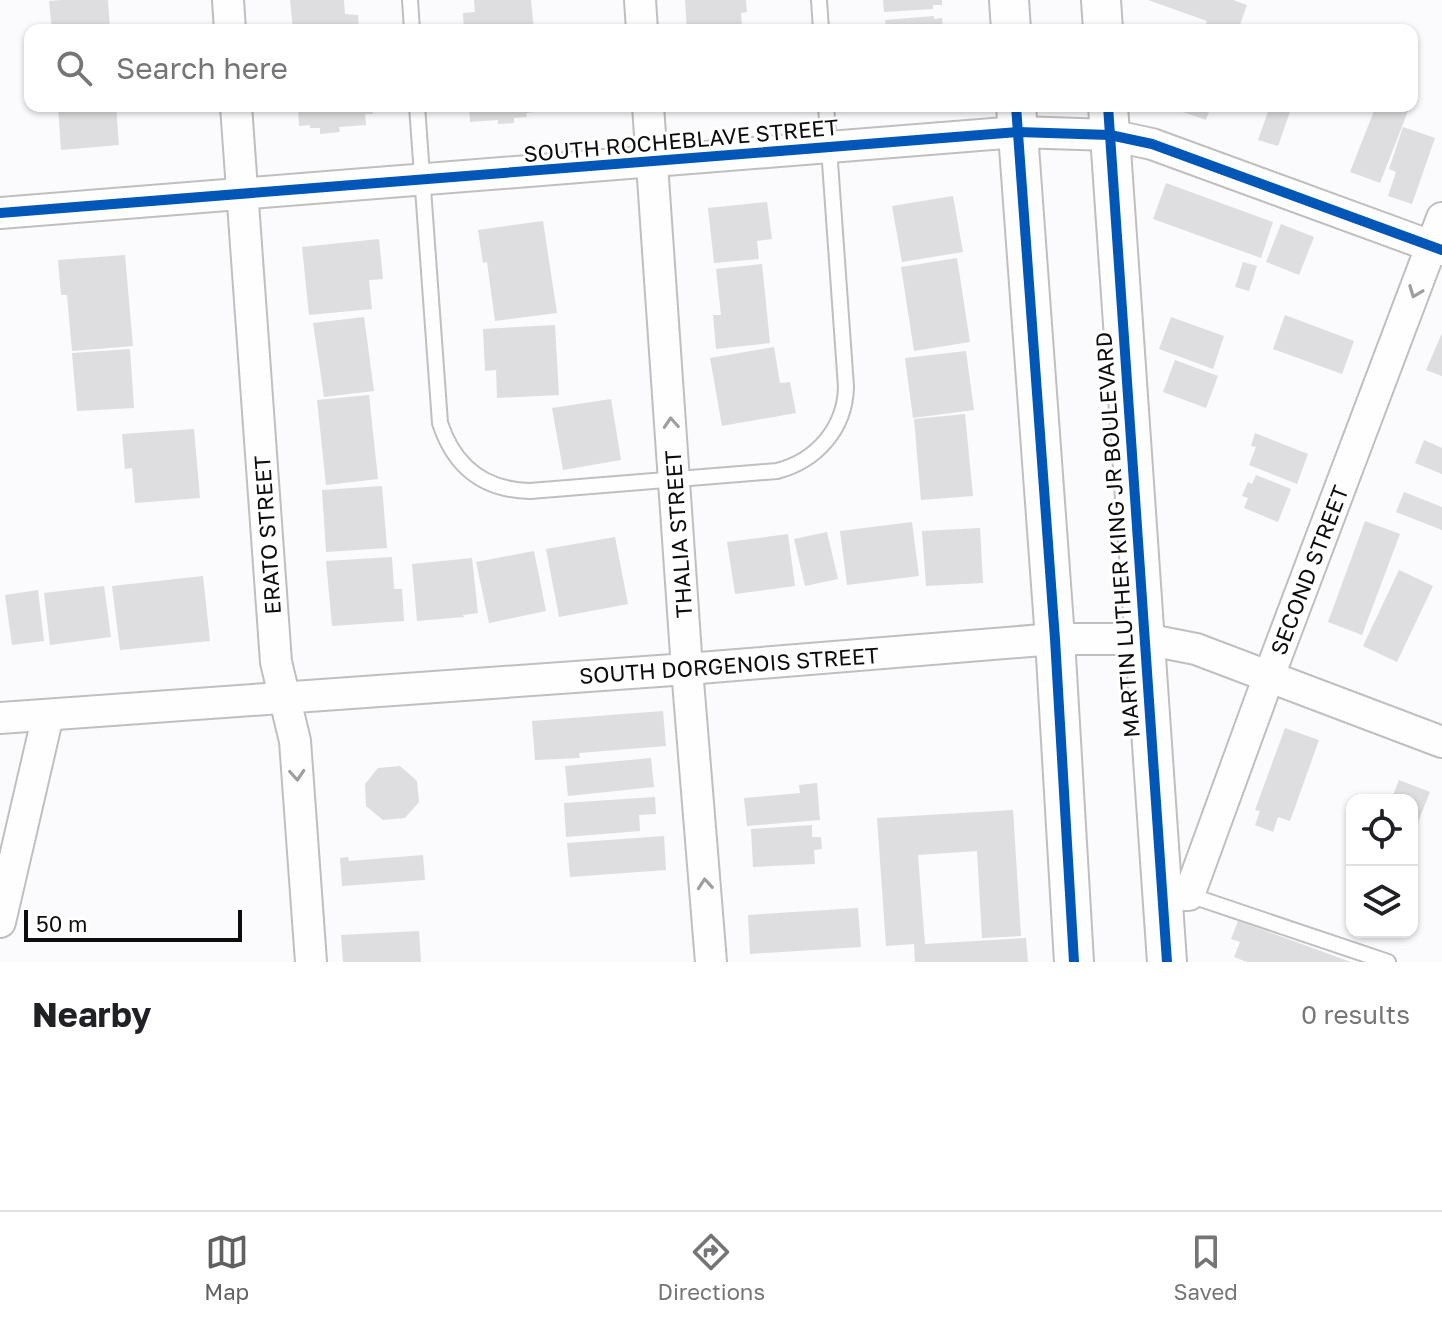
<!DOCTYPE html>
<html lang="en">
<head>
<meta charset="utf-8">
<style>
	:root { --surface:#fff; --page:#f2f2f2; --text:#202124; --muted:#757577; --line:#e0e0e0; --accent:#616061 }
	body { margin:0; font-family:"Golos Text",sans-serif; background:var(--page); color:var(--text) }
	.controls { position:absolute; right:24px; bottom:24px; display:grid; overflow:hidden; border-radius:16px; box-shadow:0 2px 6px #0004 }
	.controls button { width:72px; height:72px; display:grid; place-items:center; padding:0; border:0; border-bottom:2px solid var(--line); background:var(--surface); color:var(--text); font:40px sans-serif }
	.scale { position:absolute; left:24px; bottom:20px; width:218px; box-sizing:border-box; padding-left:8px; border:4px solid #0e0d0e; border-top:0; font-size:22px; line-height:28px; white-space:nowrap; color:#0e0d0e; -webkit-text-stroke:6px #fff; paint-order:stroke }
	.list { margin:0; padding:0; list-style:none }
	h2 { display:flex; justify-content:space-between; align-items:center; height:104px; margin:0; padding:0 32px; font-size:34px }
	h2 small { font-size:26px; font-weight:400; color:var(--muted) }
	.icon { flex:none; width:44px; height:44px; fill:none; stroke:currentColor; stroke-width:2; stroke-linecap:round; stroke-linejoin:round }
	.map { position:relative; flex:none; width:1442px; height:962px; overflow:hidden }
	.search { position:absolute; background:var(--surface); box-shadow:0 2px 6px #0004; left:24px; right:24px; top:24px; height:88px; display:flex; align-items:center; gap:20px; box-sizing:border-box; padding:0 28px; border-radius:16px; color:var(--muted); font-size:30px }
	.sheet { height:248px; background:var(--surface) }
	nav { display:flex; justify-content:space-around; align-items:center; box-sizing:border-box; height:112px; border-top:2px solid var(--line); background:var(--surface); font-size:22px; color:var(--muted) }
	nav a { display:grid; justify-items:center; gap:4px }
	nav .on { color:var(--accent) }
	.map>svg:first-child { display:block }
	.building { fill:#dedddf }
	.lines { fill:none; stroke-linecap:round; stroke-linejoin:round }
	.service-casing { stroke:#c0bfc0; stroke-width:18 }
	.minor-casing { stroke:#c0bfc0; stroke-width:34 }
	.tertiary-casing { stroke:#c0bfc0; stroke-width:42 }
	.service { stroke:#fefeff; stroke-width:14 }
	.minor { stroke:#fefeff; stroke-width:30 }
	.tertiary { stroke:#fefeff; stroke-width:38 }
	.cycleway-casing { stroke:#fff; stroke-width:15 }
	.cycleway { stroke:#0057b8; stroke-width:10 }
	.oneway { stroke:#9e9e9f }
	.labels { text-anchor:middle; dominant-baseline:central; stroke-width:6; stroke-linejoin:round; paint-order:stroke }
	.street-label { font-size:22px; fill:#0e0d0e; stroke:#fff }
</style>
</head>
<body>
<div class="map">
<svg width="1442" height="962" viewBox="0 0 1442 962">
	<rect width="100%" height="100%" fill="#fbfafc"/>
	<g class="building">
		<path d="M63,0h45l2,30h-58l-3,-29z"/>
		<path d="M290,0h54l1,14 13,1 1,15h-66z"/>
		<path d="M474,0h57l3,30h-70l-1,-17 12,-1z"/>
		<path d="M685,0h61l1,12 -6,1 1,13 -55,4z"/>
		<path d="M883,0h59v5h-9v4l-49,3z"/>
		<path d="M1148,0h85l14,5 -9,25h-34l3,-9z"/>
		<path d="M934,16v3l8,-1 1,12h-57l-1,-10z"/>
		<path d="M58,106h58l3,39 -58,5z"/>
		<path d="M298,106h74l1,8h-8l1,11 -27,2 1,5 -20,2v-6h-10v-3l-11,1z"/>
		<path d="M469,106h65l1,6 -9,1 1,4 -13,1v5l-16,1v-4l-28,2z"/>
		<path d="M1178,106h33l-5,14 -29,-10z"/>
		<path d="M1270,106h22l-14,40 -20,-6z"/>
		<path d="M1376,106h34l-30,77 -30,-11z"/>
		<path d="M1403,127l32,11 -23,66 -24,-8 8,-24 -7,-3z"/>
		<path d="M1166,183l107,39 -12,36 -108,-39z"/>
		<path d="M953,196l10,56 -61,10 -10,-56z"/>
		<path d="M767,202l5,37 -15,2 2,18 -45,4 -6,-55z"/>
		<path d="M543,221l14,92 -62,8 -8,-59 -4,1 -5,-33z"/>
		<path d="M1281,224l33,13 -15,38 -33,-13z"/>
		<path d="M379,239l4,40 -14,1 3,29 -63,6 -7,-68z"/>
		<path d="M125,255l8,91 -61,5 -5,-56h-6l-3,-35z"/>
		<path d="M957,258l13,84 -56,9 -13,-84z"/>
		<path d="M1243,262l14,4 -8,25 -14,-4z"/>
		<path d="M762,264l8,79 -54,6 -3,-34h8l-5,-46z"/>
		<path d="M1285,315l69,26 -12,33 -69,-25z"/>
		<path d="M364,317l10,74 -50,6 -11,-74z"/>
		<path d="M1171,317l53,19 -11,33 -54,-20z"/>
		<path d="M555,325l4,70 -62,3 -1,-28 -11,1 -2,-42z"/>
		<path d="M1442,333v43l-16,-6z"/>
		<path d="M774,347l6,36 10,-1 6,31 -74,13 -12,-68z"/>
		<path d="M130,349l4,59 -57,3 -5,-58z"/>
		<path d="M966,351l8,59 -61,8 -8,-60z"/>
		<path d="M1175,360l43,16 -12,32 -43,-16z"/>
		<path d="M369,395l9,84 -52,6 -9,-85z"/>
		<path d="M611,399l10,61 -58,10 -11,-62z"/>
		<path d="M965,414l8,82 -52,4 -7,-81z"/>
		<path d="M194,429l6,69 -65,5 -3,-35 -7,1 -3,-35z"/>
		<path d="M1255,433l53,21 -11,30 -48,-19 7,-18 -5,-1z"/>
		<path d="M1424,440l18,8v26l-27,-11z"/>
		<path d="M1256,475l35,14 -13,33 -34,-14 4,-10 -6,-2 6,-14 4,2z"/>
		<path d="M382,486l5,62 -61,4 -4,-62z"/>
		<path d="M1404,492l38,15v23l-46,-18z"/>
		<path d="M1365,521l35,13 -38,101 -34,-13z"/>
		<path d="M912,522l7,54 -72,9 -7,-54z"/>
		<path d="M980,528l3,55 -57,3 -4,-55z"/>
		<path d="M827,532l11,47 -33,7 -11,-47z"/>
		<path d="M788,534l7,52 -60,8 -8,-52z"/>
		<path d="M615,537l13,67 -69,13 -13,-68z"/>
		<path d="M534,551l12,60 -57,12 -13,-61z"/>
		<path d="M392,557l2,32h8l2,32 -72,5 -6,-65z"/>
		<path d="M472,558l6,55 -15,2 1,2 -47,4 -5,-57z"/>
		<path d="M1399,570l34,16 -36,76 -34,-16z"/>
		<path d="M203,576l7,65 -90,9 -8,-64z"/>
		<path d="M104,586l7,51 -61,8 -6,-52z"/>
		<path d="M38,590l6,51 -32,4 -7,-50z"/>
		<path d="M663,711l3,35 -87,7 1,5 -45,2 -3,-39z"/>
		<path d="M1285,728l34,12 -29,81 -12,-4 -5,15 -18,-7 5,-14 -5,-1z"/>
		<path d="M651,758l3,29 -86,9 -3,-30z"/>
		<path d="M400,766l17,15 2,21 -14,16 -22,2 -17,-14 -1,-22 13,-16z"/>
		<path d="M1399,780l31,12 -18,45v-37h-21z"/>
		<path d="M817,783l3,37 -73,6 -3,-28 56,-5 -1,-8z"/>
		<path d="M655,797l1,17 -17,1 1,16 -74,6 -2,-34z"/>
		<path d="M1013,810l8,126 -39,2 -5,-87 -59,4 7,89 101,-6 2,24h-113l-1,-18 -28,2 -9,-128z"/>
		<path d="M812,825v12h9l1,12 -8,1 1,14 -62,3 -2,-38z"/>
		<path d="M664,836l2,34 -96,7 -3,-34z"/>
		<path d="M423,855l2,25 -83,6 -2,-28 8,-1 1,4z"/>
		<path d="M858,908l3,39 -111,7 -2,-39z"/>
		<path d="M1238,921l113,41h-104l-13,-5 6,-15 -9,-3z"/>
		<path d="M419,931l2,31h-78l-2,-27z"/>
	</g>
	<g class="lines">
		<g class="service-casing">
			<g id="service">
				<path d="M410,0l2,30"/>
				<path d="M819,0l2,30"/>
				<path d="M417,106l23,317c14,43 43,67 90,68l247,-20c39,-10 68,-42 69,-84l-20,-281"/>
				<path d="M1189,895l199,67"/>
			</g>
		</g>
		<g class="minor-casing">
			<g id="minor">
				<path d="M228,0l2,30"/>
				<path d="M640,0l2,30"/>
				<path d="M236,106l40,556 19,79 16,221"/>
				<path d="M648,106l39,563 24,293"/>
				<path d="M0,213l1018,-81 92,3 42,9 290,106"/>
				<path d="M0,718l687,-49 368,-30h90l51,10 246,93"/>
				<path d="M1161,895h28l80,-219 173,-458"/>
				<path d="M0,922l48,-207"/>
			</g>
		</g>
		<g class="tertiary-casing">
			<g id="tertiary">
				<path d="M1009,0l2,30"/>
				<path d="M1101,0l2,30"/>
				<path d="M1016,106l39,533 19,323"/>
				<path d="M1108,106l59,856"/>
			</g>
		</g>
		<use href="#service" class="service"/>
		<use href="#minor" class="minor"/>
		<use href="#tertiary" class="tertiary"/>
		<g class="cycleway-casing">
			<g id="cycleway">
				<path d="M1016,106l39,533 19,323"/>
				<path d="M1108,106l59,856"/>
				<path d="M0,213l1018,-81 92,3 42,9 290,106"/>
			</g>
		</g>
		<use href="#cycleway" class="cycleway"/>
	</g>
	<defs><path id="oneway-chevron" d="M-2-3.5L2.5 0L-2 3.5" fill="none" stroke-width="1.6" stroke-linecap="round" stroke-linejoin="round" transform="scale(2)"/></defs>
	<g class="oneway">
		<use href="#oneway-chevron" transform="translate(1415 292) rotate(111)"/>
		<use href="#oneway-chevron" transform="translate(671 423) rotate(-94)"/>
		<use href="#oneway-chevron" transform="translate(297 775) rotate(86)"/>
		<use href="#oneway-chevron" transform="translate(705 884) rotate(-95)"/>
	</g>
	<g class="labels">
		<g class="street-label">
			<text transform="translate(681 140) rotate(-5)">SOUTH ROCHEBLAVE STREET</text>
			<text transform="translate(678 534) rotate(-94)">THALIA STREET</text>
			<text transform="translate(267 535) rotate(-94)">ERATO STREET</text>
			<text transform="translate(1117 535) rotate(-94)">MARTIN LUTHER KING JR BOULEVARD</text>
			<text transform="translate(1309 570) rotate(-69)">SECOND STREET</text>
			<text transform="translate(729 665) rotate(-4)">SOUTH DORGENOIS STREET</text>
		</g>
	</g>
</svg>
<div class="controls">
<button><svg class="icon" aria-label="locate" viewBox="0 0 24 24"><circle cx="12" cy="12" r="6"/><path d="M12 2v4M12 18v4M2 12h4M18 12h4"/></svg></button>
<button><svg class="icon" aria-label="layers" viewBox="0 0 24 24"><path d="M12 4l9 5-9 5-9-5zM3 14l9 5 9-5"/></svg></button>
</div>
<div class="scale">50 m</div>
<div class="search"><svg class="icon" aria-label="search" viewBox="0 0 24 24"><circle cx="10" cy="10" r="6"/><path d="M15 15l6 6"/></svg>Search here</div>
</div>
<section class="sheet">
<h2>Nearby<small>0 results</small></h2>
<ul class="list">
</ul>
</section>
<nav>
<a class="on"><svg class="icon" aria-label="map" viewBox="0 0 24 24"><path d="M3 6l6-2 6 2 6-2v14l-6 2-6-2-6 2zM9 4v14M15 6v14"/></svg>Map</a>
<a><svg class="icon" aria-label="directions" viewBox="0 0 24 24"><path d="M12 3l9 9-9 9-9-9zM9 14v-3h6M13 9l2 2-2 2"/></svg>Directions</a>
<a><svg class="icon" aria-label="saved" viewBox="0 0 24 24"><path d="M7 4h10v16l-5-4-5 4z"/></svg>Saved</a>
</nav>
</body>
</html>
